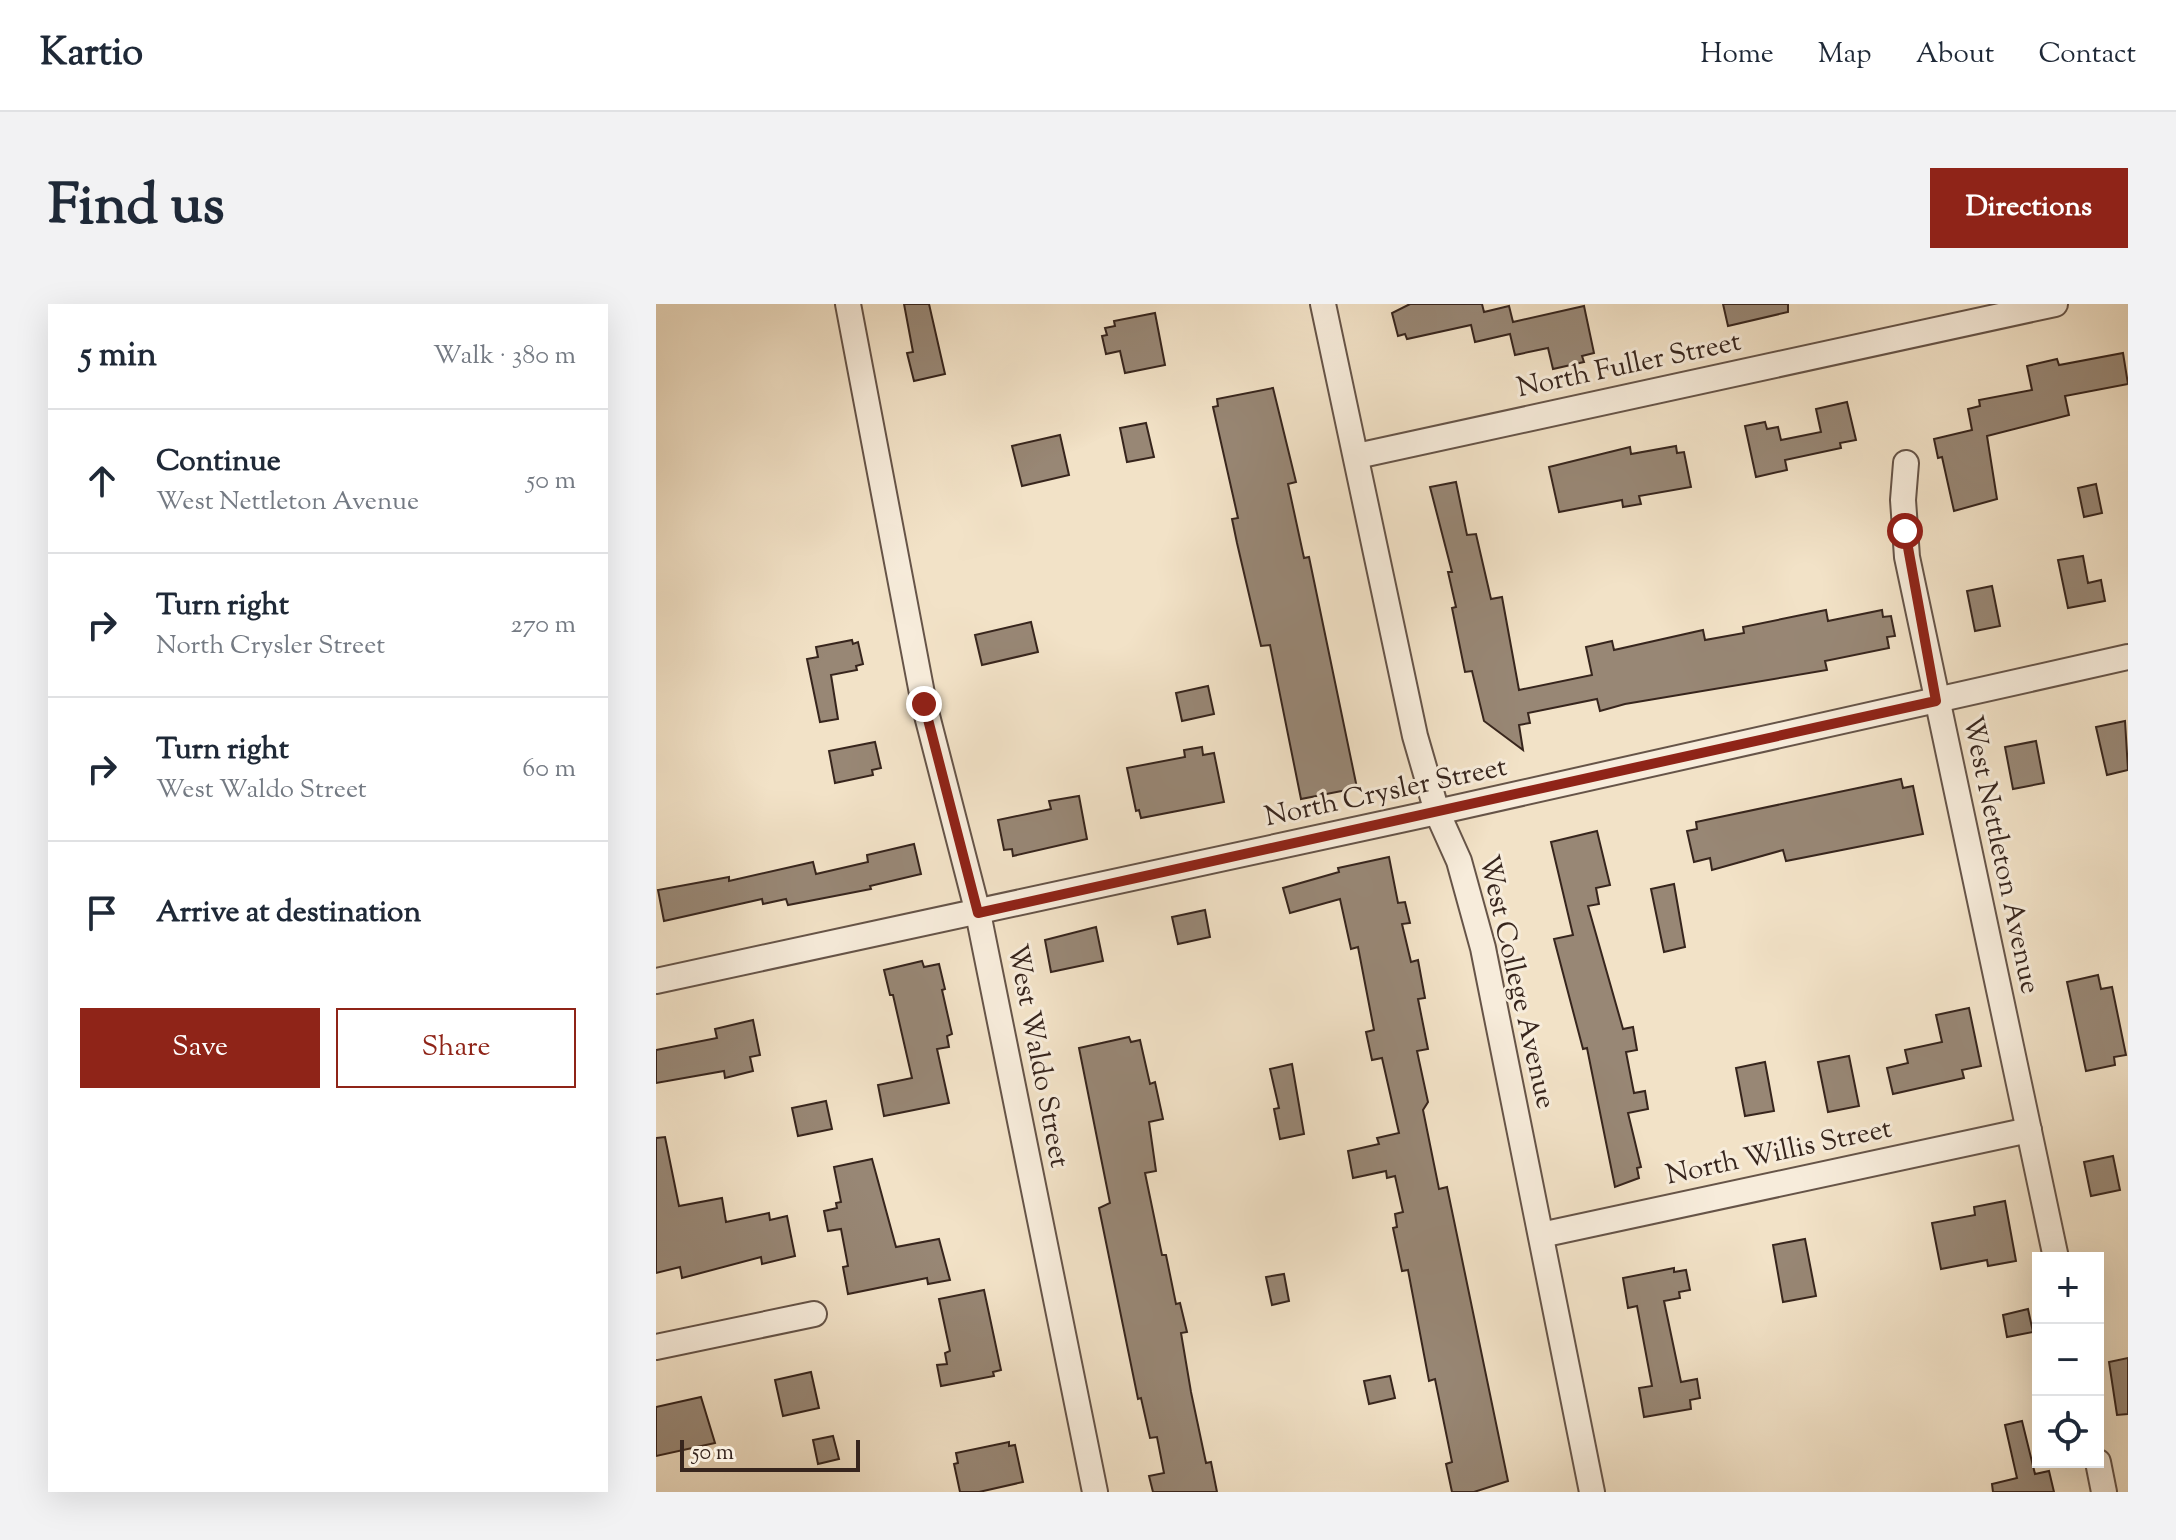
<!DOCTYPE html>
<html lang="en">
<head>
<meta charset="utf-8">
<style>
	:root { --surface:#fff; --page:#f2f2f3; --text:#1f2937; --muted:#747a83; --line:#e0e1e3; --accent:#8f2418 }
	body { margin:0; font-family:"Sorts Mill Goudy",serif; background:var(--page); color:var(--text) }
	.controls { position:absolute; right:24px; bottom:24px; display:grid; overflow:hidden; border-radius:0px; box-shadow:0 8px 32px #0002 }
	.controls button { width:72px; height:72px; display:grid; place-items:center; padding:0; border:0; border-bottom:2px solid var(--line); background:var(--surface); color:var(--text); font:40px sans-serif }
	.scale { position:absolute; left:24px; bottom:20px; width:180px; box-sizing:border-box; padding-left:8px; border:4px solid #37251d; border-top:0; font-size:22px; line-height:28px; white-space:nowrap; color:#37251d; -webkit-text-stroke:6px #f7ecdb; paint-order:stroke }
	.stop { position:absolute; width:24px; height:24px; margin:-18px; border:6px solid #8f2418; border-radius:50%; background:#fff }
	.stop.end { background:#8f2418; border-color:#fff; box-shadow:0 2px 8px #0008 }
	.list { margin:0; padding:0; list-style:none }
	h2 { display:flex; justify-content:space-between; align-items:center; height:104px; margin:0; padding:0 32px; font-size:34px }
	h2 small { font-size:26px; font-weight:400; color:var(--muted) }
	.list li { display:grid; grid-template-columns:52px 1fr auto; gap:24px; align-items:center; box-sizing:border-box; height:144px; padding:0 32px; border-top:2px solid var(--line) }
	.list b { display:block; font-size:30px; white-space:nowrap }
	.list p { margin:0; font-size:26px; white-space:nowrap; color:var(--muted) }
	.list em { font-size:26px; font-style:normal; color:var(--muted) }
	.actions { display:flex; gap:16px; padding:24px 32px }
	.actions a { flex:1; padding:18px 0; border:2px solid var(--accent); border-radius:0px; text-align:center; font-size:28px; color:var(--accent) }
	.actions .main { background:var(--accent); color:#fff }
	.icon { flex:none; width:44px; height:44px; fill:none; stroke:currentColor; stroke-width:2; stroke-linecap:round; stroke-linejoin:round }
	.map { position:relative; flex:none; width:1472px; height:1188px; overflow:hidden; border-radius:0px }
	header { display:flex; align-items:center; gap:48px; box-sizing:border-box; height:112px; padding:0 40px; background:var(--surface); border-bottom:2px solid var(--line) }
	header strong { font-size:38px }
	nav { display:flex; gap:44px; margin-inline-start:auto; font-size:28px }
	.intro { display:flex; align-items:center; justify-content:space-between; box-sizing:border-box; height:192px; padding:0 48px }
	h1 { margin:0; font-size:56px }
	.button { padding:20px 36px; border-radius:0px; background:var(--accent); color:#fff; font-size:28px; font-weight:700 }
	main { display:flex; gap:48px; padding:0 48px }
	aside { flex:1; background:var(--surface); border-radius:0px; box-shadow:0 8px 32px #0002 }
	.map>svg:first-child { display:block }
	.building { fill:#988775; stroke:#37251d; stroke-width:2 }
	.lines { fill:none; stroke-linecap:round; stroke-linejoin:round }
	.minor-casing { stroke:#665448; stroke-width:28 }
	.minor { stroke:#f7ecdb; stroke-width:24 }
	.route { stroke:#8f2418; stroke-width:10 }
	.labels { text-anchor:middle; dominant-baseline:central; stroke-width:6; stroke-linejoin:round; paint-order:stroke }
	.street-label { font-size:28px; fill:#37251d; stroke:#f7ecdb }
</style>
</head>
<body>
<header>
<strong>Kartio</strong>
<nav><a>Home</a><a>Map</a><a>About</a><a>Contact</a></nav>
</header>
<div class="intro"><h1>Find us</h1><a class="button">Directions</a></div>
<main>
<aside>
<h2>5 min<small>Walk · 380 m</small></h2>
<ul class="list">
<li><svg class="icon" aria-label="ahead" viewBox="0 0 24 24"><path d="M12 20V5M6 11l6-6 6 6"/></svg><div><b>Continue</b><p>West Nettleton Avenue</p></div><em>50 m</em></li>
<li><svg class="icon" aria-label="right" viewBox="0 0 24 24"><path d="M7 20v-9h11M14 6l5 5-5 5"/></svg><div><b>Turn right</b><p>North Crysler Street</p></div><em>270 m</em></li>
<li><svg class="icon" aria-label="right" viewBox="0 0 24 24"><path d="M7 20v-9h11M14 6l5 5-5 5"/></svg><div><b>Turn right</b><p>West Waldo Street</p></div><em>60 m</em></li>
<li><svg class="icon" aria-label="arrive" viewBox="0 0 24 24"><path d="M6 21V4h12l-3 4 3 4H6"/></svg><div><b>Arrive at destination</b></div></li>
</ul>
<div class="actions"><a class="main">Save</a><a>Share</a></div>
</aside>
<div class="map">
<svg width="1472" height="1188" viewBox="0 0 1472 1188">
	<rect width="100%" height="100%" fill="#f2e2c7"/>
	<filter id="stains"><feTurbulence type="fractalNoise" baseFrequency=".0025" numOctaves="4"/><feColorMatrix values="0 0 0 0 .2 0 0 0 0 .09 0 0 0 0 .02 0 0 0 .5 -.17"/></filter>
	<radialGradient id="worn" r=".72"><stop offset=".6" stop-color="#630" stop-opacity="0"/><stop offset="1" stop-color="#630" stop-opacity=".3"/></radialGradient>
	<g class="building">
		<path d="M248,0h25l16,70 -31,7 -7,-28 6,-1z"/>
		<path d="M754,0h72l2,8 25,-6 4,16 71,-16 10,47 -12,3 2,6 -31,7 -5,-21 -33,7 -5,-21 -35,8 -4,-17 -64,14 -2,-5 -7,2 -6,-23z"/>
		<path d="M1067,0h65v8l-60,14z"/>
		<path d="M499,9l10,52 -40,8 -5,-22 -14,3 -4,-18 5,-1 -2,-7 10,-2 -1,-5z"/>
		<path d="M1467,49l5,31 -63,12 4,19 -82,21 10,63 -43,12 -12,-54 -4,1 -4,-19 38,-9 -4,-21 12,-3 -1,-6 53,-10 -5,-24 30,-7 2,6z"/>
		<path d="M617,84l23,94 -8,2 16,74 5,-1 48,231 -56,11 -31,-154 -9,1 -24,-103 -5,-24 6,-1 -25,-111 5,-1 -1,-7z"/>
		<path d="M1191,98l9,38 -16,3 1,5 -56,12 2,10 -31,7 -11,-51 20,-4 2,7 11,-2 3,13 40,-8 -5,-23z"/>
		<path d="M490,119l8,34 -27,5 -7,-34z"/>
		<path d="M404,131l9,40 -47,11 -10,-40z"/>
		<path d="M1020,142l1,7 7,-1 7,35 -52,9 2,8 -18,3 -1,-7 -63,12 -10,-45 81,-20 1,7z"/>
		<path d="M800,178l11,53 9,-1 15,65 11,-2 17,93 73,-15 -6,-28 26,-6 2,9 89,-20 2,10 39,-7 -1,-6 83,-17 2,11 54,-11 1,7 8,-1 4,20 -8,1 2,11 -64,13 2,9 -202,34 -25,7 -3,-12 -69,14 2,10 -11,2 4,25 -39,-29 -12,-50 -7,1 -13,-64 4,-1 -8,-35h4l-22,-85z"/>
		<path d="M1440,180l6,29 -18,4 -6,-29z"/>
		<path d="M1427,252l5,27 13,-3 4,21 -37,7 -10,-48z"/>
		<path d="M1336,282l8,40 -25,5 -8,-40z"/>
		<path d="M375,318l7,30 -56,13 -7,-30z"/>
		<path d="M196,336l1,4 5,-2 5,22 -7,2 1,4 -26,5 7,44 -18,3 -13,-63 11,-2 -2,-10z"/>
		<path d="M552,382l6,28 -32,7 -6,-28z"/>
		<path d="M1469,417l3,49 -21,5 -11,-48z"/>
		<path d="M1380,437l8,42 -31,6 -8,-42z"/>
		<path d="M219,438l6,26 -9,2 1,5 -38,8 -6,-32z"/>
		<path d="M546,443l1,8 11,-2 10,49 -83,16 -2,-8 -3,1 -9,-43 58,-11 -1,-7z"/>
		<path d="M1245,475l2,9 10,-2 10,48 -137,27 -3,-11 -71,20 -2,-12 -16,4 -7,-31 10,-2 -1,-7z"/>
		<path d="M423,492l8,43 -74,17 -1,-7 -8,1 -6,-30 53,-11 -2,-8z"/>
		<path d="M941,527l13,54 -14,3 3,16 -11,2 35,123 10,-2 4,23 -11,2 8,41 11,-2 3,18 -20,4 13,54 -4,1 2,10 -24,9 -28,-139 -4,1 -29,-110 19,-4 -22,-93z"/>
		<path d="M258,540l7,30 -51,12 1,3 -83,16 -2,-6 -23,5 -1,-5 -98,22 -6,-31 71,-13v4l84,-19 3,12 52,-12 -1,-7z"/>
		<path d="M733,553l9,46 7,-1 5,21 -8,1 9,38 7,-2 7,38 -7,1 10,50 -11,2 11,51 -5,8 16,79 8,-2 61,294 -34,11h-22l-6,-28 6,-2 -17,-83 -6,2 -21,-111 -6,1 -9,-43 4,-1 -2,-13 8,-2 -8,-36 -8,2 -1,-7 -33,7 -5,-27 31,-7 -2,-6 22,-5 -17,-75 -10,2 -6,-28 8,-2 -16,-83 -7,2 -11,-50 -50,14 -7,-25 56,-16 -1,-4z"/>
		<path d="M1018,580l11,63 -21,5 -13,-63z"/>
		<path d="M549,606l5,27 -32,7 -6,-27z"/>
		<path d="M440,623l7,34 -52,11 -6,-32z"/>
		<path d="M266,657l2,6 15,-3 6,25 -3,1 10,44 -5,2 2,11 -12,2 12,54 -65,13 -6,-31 34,-7 -19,-83h-3l-6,-25z"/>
		<path d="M1442,671l3,14 11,-2 14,68 -12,2 1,8 -29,6 -19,-89z"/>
		<path d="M1313,704l12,58 -19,4 2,8 -71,16 -6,-26 21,-5 -3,-13 37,-8 -6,-27z"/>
		<path d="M97,716l7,35 -10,2 3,14 -28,7 -1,-7 -68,12v-33l61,-12 -2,-9z"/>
		<path d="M473,733l2,5 9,-2 10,44 5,-2 8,37 -14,3 7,49 -11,2 17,82h4l10,49 4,-1 7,29 -6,1 10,59 15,71 5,-1 6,30h-64l-4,-16 15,-3 -7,-36 -7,1 -9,-40 -3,1 -39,-191 11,-5 -31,-155z"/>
		<path d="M1193,752l10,50 -31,6 -10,-50z"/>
		<path d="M1109,758l9,49 -29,5 -9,-48z"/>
		<path d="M636,760l12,70 -24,5 -6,-30 5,-1 -9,-39z"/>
		<path d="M170,797l6,28 -34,7 -6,-28z"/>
		<path d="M9,833l14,69 43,-8 4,24 43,-9 1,7 17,-4 8,40 -33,8 -1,-7 -79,21 -2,-11 -24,6v-135z"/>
		<path d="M1457,852l7,34 -29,6 -7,-34z"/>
		<path d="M216,855l24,88 43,-8 11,41 -22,4 -1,-6 -79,16 -5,-27 5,-1 -7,-37 -13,2 -4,-20 13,-3 -1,-5 5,-1 -7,-35z"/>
		<path d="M1349,897l11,60 -28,5 -1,-6 -46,9 -9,-46 43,-8 -1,-8z"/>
		<path d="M1149,935l11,57 -33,6 -10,-57z"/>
		<path d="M1018,964v4l12,-2 4,20 -11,2 1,6 -16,3 17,81 16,-3 3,19 -10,2 1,9 -47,8 -5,-29 13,-2 -15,-80 -9,2 -5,-30z"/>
		<path d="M628,970l5,27 -17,4 -6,-28z"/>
		<path d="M328,986l17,80 -8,2 1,4 -53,10 -4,-21 10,-1 -2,-11 5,-2 -11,-52z"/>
		<path d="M1372,1005l5,23 -26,5 -4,-22z"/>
		<path d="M1472,1054v56l-11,1 -8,-53z"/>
		<path d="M155,1068l8,36 -36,8 -8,-36z"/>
		<path d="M734,1072l5,22 -26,6 -5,-23z"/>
		<path d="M45,1093l14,46 -59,13v-49z"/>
		<path d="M1366,1117l13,53 14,-3 5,21h-61l-1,-8 25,-6 -12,-53z"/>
		<path d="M177,1132l6,23 -21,5 -5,-24z"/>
		<path d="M353,1138v4l6,-1 8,37 -44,10h-19l-6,-28 4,-1 -2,-10z"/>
	</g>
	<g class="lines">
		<g class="minor-casing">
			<g id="minor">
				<path d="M192,0l76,400 54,209 117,579"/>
				<path d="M667,0l92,432 22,76 22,49 24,87 109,544"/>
				<path d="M701,152l698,-152"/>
				<path d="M1250,159l-3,37 4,57 149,701"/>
				<path d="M0,677l781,-169 691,-155"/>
				<path d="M885,931l488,-105"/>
				<path d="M0,1043l158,-33"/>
				<path d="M1442,1158l6,30"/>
			</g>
		</g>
		<use href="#minor" class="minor"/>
	</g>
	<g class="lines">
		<path class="route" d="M268,400l54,209 958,-212 -31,-170"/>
	</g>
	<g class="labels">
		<g class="street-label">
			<text transform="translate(973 62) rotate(-12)">North Fuller Street</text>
			<text transform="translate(730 489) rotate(-12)">North Crysler Street</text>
			<text transform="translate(1344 551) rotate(78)">West Nettleton Avenue</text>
			<text transform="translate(860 678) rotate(77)">West College Avenue</text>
			<text transform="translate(381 752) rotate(79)">West Waldo Street</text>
			<text transform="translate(1123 849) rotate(-12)">North Willis Street</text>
		</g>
	</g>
	<rect width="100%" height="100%" filter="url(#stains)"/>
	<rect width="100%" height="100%" fill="url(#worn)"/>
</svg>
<div class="controls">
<button>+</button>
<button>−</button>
<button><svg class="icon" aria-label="locate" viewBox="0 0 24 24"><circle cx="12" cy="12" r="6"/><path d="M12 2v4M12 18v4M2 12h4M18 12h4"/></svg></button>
</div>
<div class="scale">50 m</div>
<div class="stop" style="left:1249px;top:227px"></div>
<div class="stop end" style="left:268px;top:400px"></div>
</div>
</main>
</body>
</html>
